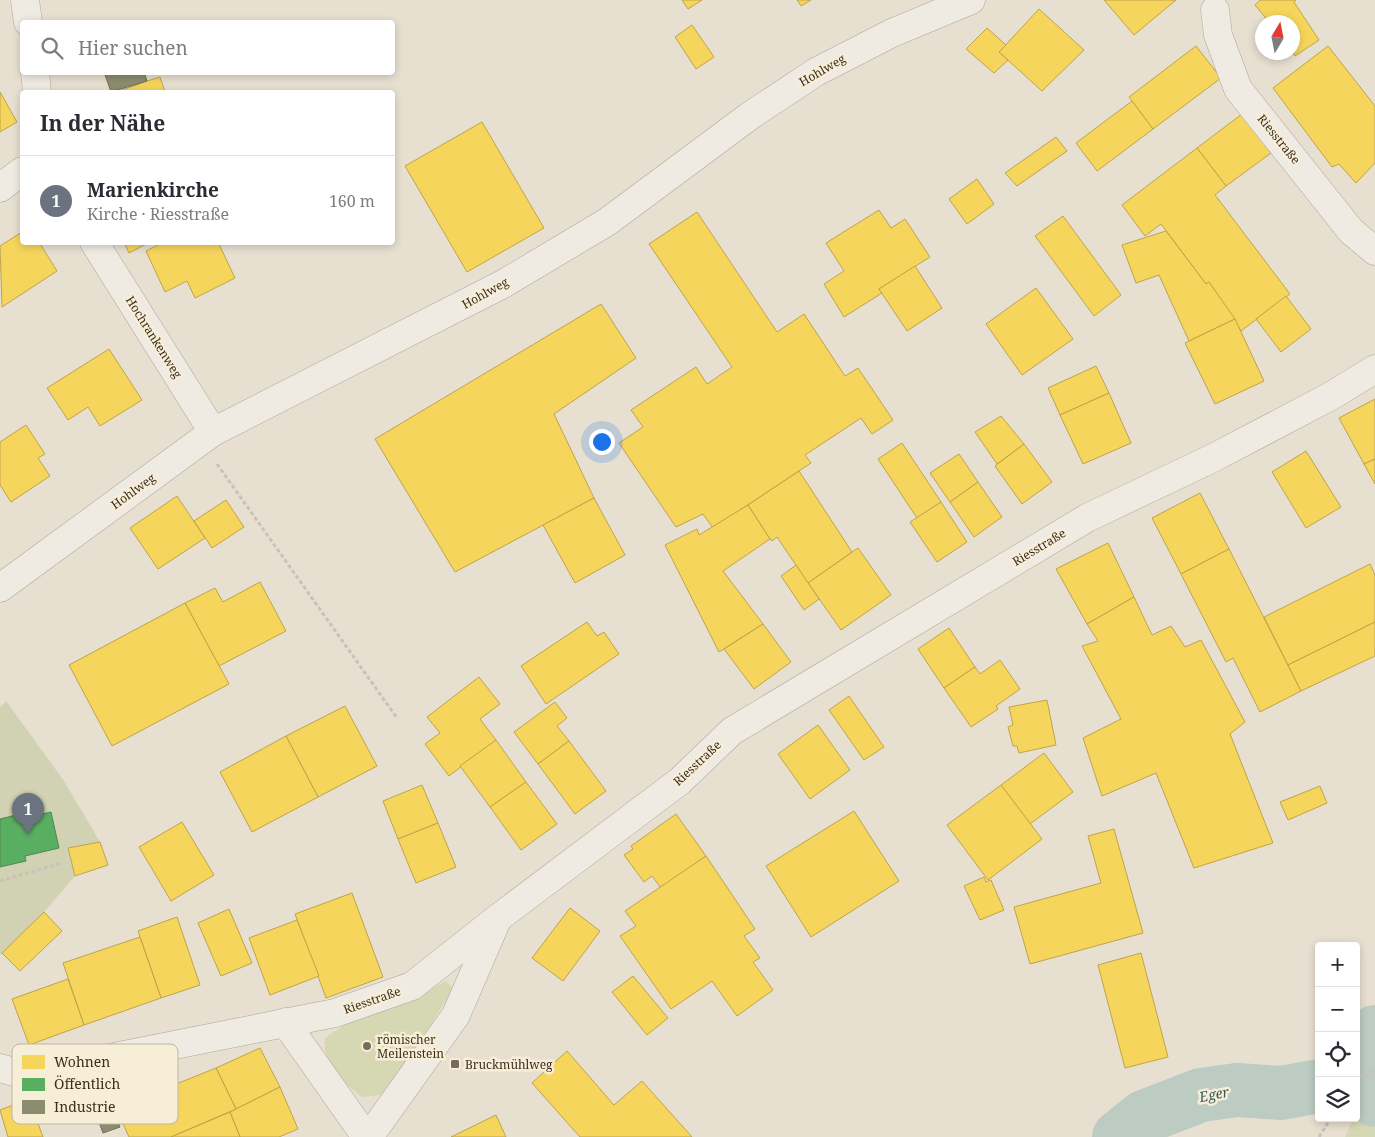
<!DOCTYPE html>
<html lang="de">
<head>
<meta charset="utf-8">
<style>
	:root { --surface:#fff; --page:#f7f7f7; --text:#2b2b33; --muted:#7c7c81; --line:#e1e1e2; --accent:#b45309 }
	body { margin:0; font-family:"Noto Serif",serif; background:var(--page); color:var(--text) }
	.controls { position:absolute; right:15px; bottom:15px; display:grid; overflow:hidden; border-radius:5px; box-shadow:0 2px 8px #0003 }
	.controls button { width:45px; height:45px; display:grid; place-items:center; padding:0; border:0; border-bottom:1px solid var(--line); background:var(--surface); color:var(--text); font:25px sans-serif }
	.compass { position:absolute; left:1255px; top:15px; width:45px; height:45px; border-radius:50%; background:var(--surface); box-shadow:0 2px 8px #0003; rotate:10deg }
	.you { position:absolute; left:601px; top:441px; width:18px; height:18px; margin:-12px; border:4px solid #fff; border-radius:50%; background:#1a73e8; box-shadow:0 0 0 8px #1a73e833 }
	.badge { display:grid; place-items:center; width:32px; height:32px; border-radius:50%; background:var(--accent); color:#fff; font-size:16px; font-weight:700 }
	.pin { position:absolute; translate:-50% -41px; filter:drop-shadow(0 1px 2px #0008) }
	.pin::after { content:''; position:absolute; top:26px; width:18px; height:15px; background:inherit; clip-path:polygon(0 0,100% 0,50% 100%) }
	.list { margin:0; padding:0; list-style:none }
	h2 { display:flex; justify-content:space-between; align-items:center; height:65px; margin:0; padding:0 20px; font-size:21px }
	h2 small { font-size:16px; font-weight:400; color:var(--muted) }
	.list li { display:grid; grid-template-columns:32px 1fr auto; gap:15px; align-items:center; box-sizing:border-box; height:90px; padding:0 20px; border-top:1px solid var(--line) }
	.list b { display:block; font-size:19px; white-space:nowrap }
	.list p { margin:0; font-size:16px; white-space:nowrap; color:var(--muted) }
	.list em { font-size:16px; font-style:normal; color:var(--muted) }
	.icon { flex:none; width:28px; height:28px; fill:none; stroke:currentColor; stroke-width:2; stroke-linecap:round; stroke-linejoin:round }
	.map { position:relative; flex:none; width:1375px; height:1137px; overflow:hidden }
	.search { position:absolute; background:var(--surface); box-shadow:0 2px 8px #0003; left:20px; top:20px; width:375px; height:55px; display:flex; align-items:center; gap:12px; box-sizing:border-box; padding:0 18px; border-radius:5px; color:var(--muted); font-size:19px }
	.panel { position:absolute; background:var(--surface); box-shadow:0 2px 8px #0003; left:20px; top:90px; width:375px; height:155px; border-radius:5px }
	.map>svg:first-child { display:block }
	.green { fill:#d6d7b3 }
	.cemetery { fill:#d1d1b3 }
	.homes { fill:#f6d55c; stroke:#bea34a }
	.public { fill:#5aae61; stroke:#51884e }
	.industry { fill:#8c8c6e; stroke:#747057 }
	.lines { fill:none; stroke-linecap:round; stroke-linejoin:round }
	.river { stroke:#bcccc2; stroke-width:54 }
	.minor-casing { stroke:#ada599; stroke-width:29 }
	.path { stroke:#c8c2b9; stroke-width:3; stroke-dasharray:4 2.5; stroke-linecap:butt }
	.minor { stroke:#efebe3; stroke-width:28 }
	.poi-dot { fill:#786c5e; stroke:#f7eed8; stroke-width:2 }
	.labels { text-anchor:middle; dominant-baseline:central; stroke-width:5; stroke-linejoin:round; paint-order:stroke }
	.street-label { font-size:12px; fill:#3d2e20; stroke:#f7eed8 }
	.poi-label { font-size:12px; fill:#3d2e20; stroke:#f7eed8; text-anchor:start }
	.water-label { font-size:14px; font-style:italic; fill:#2f5d5a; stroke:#f7eed8 }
	.key { fill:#f7eed8; stroke:#bfb4a1; stroke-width:1 }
	.key-label { font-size:14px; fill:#3d2e20 }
</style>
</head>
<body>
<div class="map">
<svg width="1375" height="1137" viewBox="0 0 1375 1137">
	<rect width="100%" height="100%" fill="#e7e0d1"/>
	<g class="green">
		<path d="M446,981l7,8 -66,105 -25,3c-19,-15 -40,-33 -37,-59l30,-20 45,-13z"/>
		<path d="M1375,1100v37h-30l9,-19h2v-5z"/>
	</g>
	<path class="cemetery" d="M6,701l58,80 36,61 -32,6 7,28 -31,36 -44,43v-248z"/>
	<g class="homes">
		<path d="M682,0h20l-14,9z"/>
		<path d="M797,0h14l-10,6z"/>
		<path d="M1104,0h72l-42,35z"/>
		<path d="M1260,0h36l-2,2 25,38 -24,16 -3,-4v-30h-23l-14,-17z"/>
		<path d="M1039,9l45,41 -42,41 -43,-39z"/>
		<path d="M692,25l22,32 -18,12 -21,-32z"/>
		<path d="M987,28l19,17 -7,7 9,8 -14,13 -28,-24z"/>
		<path d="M1196,46l25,32 -68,51 -24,-32z"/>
		<path d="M1328,46l47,60v57l-19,20 -17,-19 -7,3 -59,-79z"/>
		<path d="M160,77l5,15h-48l30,-11z"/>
		<path d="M0,92l17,30 -17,10z"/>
		<path d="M1132,101l21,28 -56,42 -21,-28z"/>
		<path d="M1242,114l29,39 -45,33 -29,-38z"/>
		<path d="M482,122l62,106 -77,44 -62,-106z"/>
		<path d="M1056,137l11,14 -50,35 -12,-13z"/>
		<path d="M1197,148l29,38 -11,9 75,99 -49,37 -32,-49 -3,2 -45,-60 -16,12 -23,-31z"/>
		<path d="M977,179l17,25 -27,20 -18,-25z"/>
		<path d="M879,210l12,18 14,-9 25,38 -51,32 3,4 -38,24 -20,-33 20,-13 -18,-28z"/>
		<path d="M697,212l80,120 27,-18 41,62 13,-8 35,52 -21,14 -11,-16 -56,37 6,8 -98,65 -10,-14 -27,13 -57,-84 24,-16 -12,-17 65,-43 11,17 25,-17 -83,-123z"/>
		<path d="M1063,216l58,79 -27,21 -59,-80z"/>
		<path d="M1166,231l40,53 3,-2 26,37 -46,22 -30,-66 -23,8 -14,-38z"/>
		<path d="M22,232v10h17l18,29 -55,36 -2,-61z"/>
		<path d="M124,242h26l-21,11z"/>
		<path d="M164,242h54l17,36 -40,20 -8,-17 -22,11 -19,-41z"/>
		<path d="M915,266l27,42 -35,23 -28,-42z"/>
		<path d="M1036,288l37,51 -51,36 -36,-51z"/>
		<path d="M1286,296l25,33 -30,23 -25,-33z"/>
		<path d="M601,304l35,54 -82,56 40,84 -139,74 -80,-133z"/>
		<path d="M1235,319l29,62 -49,23 -30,-61z"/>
		<path d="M109,349l33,51 -42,26 -12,-19 -20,13 -21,-32z"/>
		<path d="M1096,366l13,27 -49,22 -12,-27z"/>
		<path d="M1109,393l22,50 -48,21 -23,-49z"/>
		<path d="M1375,399v60l-11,5 -25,-46z"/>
		<path d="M1001,416l23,28 -27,20 -22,-32z"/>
		<path d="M26,425l19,29 -7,4 12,18 -39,26 -11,-17v-43z"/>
		<path d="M902,443l39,59 -24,16 -39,-59z"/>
		<path d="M1024,444l28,38 -30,22 -27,-38z"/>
		<path d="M1306,451l35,56 -35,21 -34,-56z"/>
		<path d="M959,454l19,28 -28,20 -20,-29z"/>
		<path d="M1375,459v25l-11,-20z"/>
		<path d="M799,471l53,81 -44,31 -31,-46 -5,4 -2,-2 -22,-34z"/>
		<path d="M978,482l24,35 -28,20 -24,-35z"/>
		<path d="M1200,493l29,56 -48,25 -29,-56z"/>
		<path d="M177,496l28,42 -47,31 -28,-41z"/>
		<path d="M594,498l31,57 -50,28 -32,-58z"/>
		<path d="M226,500l18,27 -32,21 -18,-27z"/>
		<path d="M941,502l26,40 -30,20 -27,-40z"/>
		<path d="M748,505l22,34 -47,32 40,53 -44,28 -54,-107 32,-16 2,6z"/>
		<path d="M1108,543l26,54 -47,27 -31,-55z"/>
		<path d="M858,548l33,47 -50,35 -33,-47z"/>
		<path d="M1229,549l72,142 -41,21 -27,-54 -7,4 -45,-88z"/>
		<path d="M1370,564l5,11v47l-87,43 -24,-48z"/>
		<path d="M796,565l23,34 -15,11 -23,-34z"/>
		<path d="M260,582l26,49 -67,35 -34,-63 30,-15 8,14z"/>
		<path d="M1134,597l18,38 19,-9 14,21 16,-7 44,82 -15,12 43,109 -79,25 -38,-95 -54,23 -19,-58 38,-19 -39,-73 16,-5 -11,-17z"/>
		<path d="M185,603l44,81 -117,62 -43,-81z"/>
		<path d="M587,622l10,14 7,-4 15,22 -73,50 -25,-38z"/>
		<path d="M1375,622v34l-74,35 -13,-26z"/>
		<path d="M763,624l28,38 -37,27 -30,-40z"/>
		<path d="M949,628l26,39 -31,21 -26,-39z"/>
		<path d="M1000,660l20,29 -24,17 2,3 -27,18 -27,-39 31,-21 5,7z"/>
		<path d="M479,677l21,27 -20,15 16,21 -47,36 -24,-32 15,-11 -13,-16z"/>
		<path d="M849,696l35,51 -20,13 -35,-50z"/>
		<path d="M1047,700l9,45 -37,8 -2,-7h-4l-5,-19 5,-2 -4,-18z"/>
		<path d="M555,702l12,16 -10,8 12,15 -31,23 -24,-32z"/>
		<path d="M345,706l32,60 -59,31 -32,-61z"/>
		<path d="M818,725l32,45 -40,29 -32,-45z"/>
		<path d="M286,736l32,61 -66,35 -32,-60z"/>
		<path d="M496,740l30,42 -36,25 -30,-41z"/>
		<path d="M569,741l37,50 -31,23 -37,-50z"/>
		<path d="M1044,753l29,39 -43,32 -29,-39z"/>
		<path d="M526,782l31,42 -36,26 -31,-43z"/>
		<path d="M422,785l16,38 -40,16 -15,-38z"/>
		<path d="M1001,785l41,54 -54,41 -41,-55z"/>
		<path d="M1320,786l7,17 -39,17 -8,-18z"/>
		<path d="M854,811l45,70 -88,56 -45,-71z"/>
		<path d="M676,814l30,42 -45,32 -9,-12 -8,6 -20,-27 9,-6 -2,-3z"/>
		<path d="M182,822l32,53 -43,26 -32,-54z"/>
		<path d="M438,823l18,44 -40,16 -18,-44z"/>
		<path d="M1114,829l29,104 -113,31 -16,-57 87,-24 -13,-47z"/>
		<path d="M100,842l8,23 -33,11 -7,-28z"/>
		<path d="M706,856l49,73 -11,7 16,22 -7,4 20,28 -36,26 -25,-35 -41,28 -51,-73 16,-10 -11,-15z"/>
		<path d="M984,877l2,5 5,-2 13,30 -24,10 -16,-34z"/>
		<path d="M352,893l31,84 -57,21 -31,-84z"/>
		<path d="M570,908l30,23 -37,50 -31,-23z"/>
		<path d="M229,909l23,54 -31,13 -23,-53z"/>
		<path d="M44,912l18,19 -42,40 -18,-18z"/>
		<path d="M177,917l23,68 -39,13 -23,-67z"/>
		<path d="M297,920l22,56 -49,19 -21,-57z"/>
		<path d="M140,937l21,61 -77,27 -21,-62z"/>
		<path d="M1141,953l27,104 -43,11 -27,-103z"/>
		<path d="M633,976l35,42 -21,17 -35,-43z"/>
		<path d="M68,979l16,46 -55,20 -17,-46z"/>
		<path d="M260,1048l20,39 -44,22 -20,-41z"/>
		<path d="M567,1051l47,54 28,-24 50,56h-112l-48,-54z"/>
		<path d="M216,1068l20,41 -65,28h-42l-9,-20 27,-11 -3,-9z"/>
		<path d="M280,1087l18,42 -19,8h-39l-10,-25z"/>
		<path d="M29,1099l14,38h-35l-8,-27z"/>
		<path d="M230,1112l10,25h-69z"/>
		<path d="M496,1115l10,22h-55z"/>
	</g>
	<path class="public" d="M51,812l8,36 -34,8 1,5 -26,6v-48l16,-4 1,5z"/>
	<g class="industry">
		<path d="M104,72h40l3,9 -36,11z"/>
		<path d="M110,1099l10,28 -17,6 -10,-27z"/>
	</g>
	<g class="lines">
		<g class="river">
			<path d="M1356,1061l19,-29"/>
			<path d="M1356,1082l19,18"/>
			<path d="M1119,1137l25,-20 57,-22 36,-5 44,3 38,-7"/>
		</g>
		<g class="minor-casing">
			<g id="minor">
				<path d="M25,0l3,22"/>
				<path d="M1215,10l3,25 20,54 113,142 24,20"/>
				<path d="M35,72l2,20"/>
				<path d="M0,188l22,-17"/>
				<path d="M94,242l119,190"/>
				<path d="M0,588l213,-156 290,-148 104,-62 144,-107 65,-43 76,-39 79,-33"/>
				<path d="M285,1022l81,115"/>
				<path d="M0,1068l24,7 311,-62 77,-27 86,-68 182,-137 52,-50 355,-213 126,-60 118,-62 44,-27"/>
				<path d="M369,1137l87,-122 41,-95"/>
			</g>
		</g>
		<g class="path">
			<path d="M217,464l180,254"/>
			<path d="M0,881l62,-18"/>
			<path d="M1356,1085l19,-15"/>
			<path d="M1319,1137l12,-19"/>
		</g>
		<use href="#minor" class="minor"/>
	</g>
	<g class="poi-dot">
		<circle cx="367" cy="1046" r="5"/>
		<rect x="450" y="1059" width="10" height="10" rx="2.5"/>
	</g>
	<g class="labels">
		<g class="street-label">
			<text transform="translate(822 70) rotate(-30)">Hohlweg</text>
			<text transform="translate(1279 139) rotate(51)">Riesstraße</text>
			<text transform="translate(485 293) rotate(-29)">Hohlweg</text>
			<text transform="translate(154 337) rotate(58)">Hochrankenweg</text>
			<text transform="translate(133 491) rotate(-36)">Hohlweg</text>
			<text transform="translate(1039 547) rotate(-31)">Riesstraße</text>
			<text transform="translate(697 763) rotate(-43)">Riesstraße</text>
			<text transform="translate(372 1000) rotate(-19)">Riesstraße</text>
		</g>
		<g class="poi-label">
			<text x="377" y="1039">römischer<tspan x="377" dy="14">Meilenstein</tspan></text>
			<text x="465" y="1064">Bruckmühlweg</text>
		</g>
		<g class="water-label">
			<text transform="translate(1214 1094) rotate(-11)">Eger</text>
		</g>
	</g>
	<rect x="12" y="1044" width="166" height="80" rx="8" class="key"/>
	<rect x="22" y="1055" width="23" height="14" fill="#f6d55c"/>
	<rect x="22" y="1078" width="23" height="13" fill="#5aae61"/>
	<rect x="22" y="1100" width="23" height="14" fill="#8c8c6e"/>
	<g class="key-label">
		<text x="54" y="1067">Wohnen</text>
		<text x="54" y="1089">Öffentlich</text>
		<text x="54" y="1112">Industrie</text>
	</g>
</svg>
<div class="controls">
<button>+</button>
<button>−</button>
<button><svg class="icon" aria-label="locate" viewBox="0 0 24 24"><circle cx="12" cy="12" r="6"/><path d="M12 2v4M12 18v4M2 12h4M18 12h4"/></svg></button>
<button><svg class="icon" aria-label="layers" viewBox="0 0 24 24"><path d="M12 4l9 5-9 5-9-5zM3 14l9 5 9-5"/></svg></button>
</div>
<svg class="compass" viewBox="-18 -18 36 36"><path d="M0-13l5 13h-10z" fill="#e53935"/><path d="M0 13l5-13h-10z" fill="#7c7c81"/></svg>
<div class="you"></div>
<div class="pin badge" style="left:28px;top:834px;background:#6b7280">1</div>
<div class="search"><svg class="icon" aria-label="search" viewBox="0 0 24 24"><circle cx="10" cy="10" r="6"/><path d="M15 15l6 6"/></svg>Hier suchen</div>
<section class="panel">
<h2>In der Nähe<small></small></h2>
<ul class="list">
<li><span class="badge" style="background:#6b7280">1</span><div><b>Marienkirche</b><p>Kirche · Riesstraße</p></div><em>160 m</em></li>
</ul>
</section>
</div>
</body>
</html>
